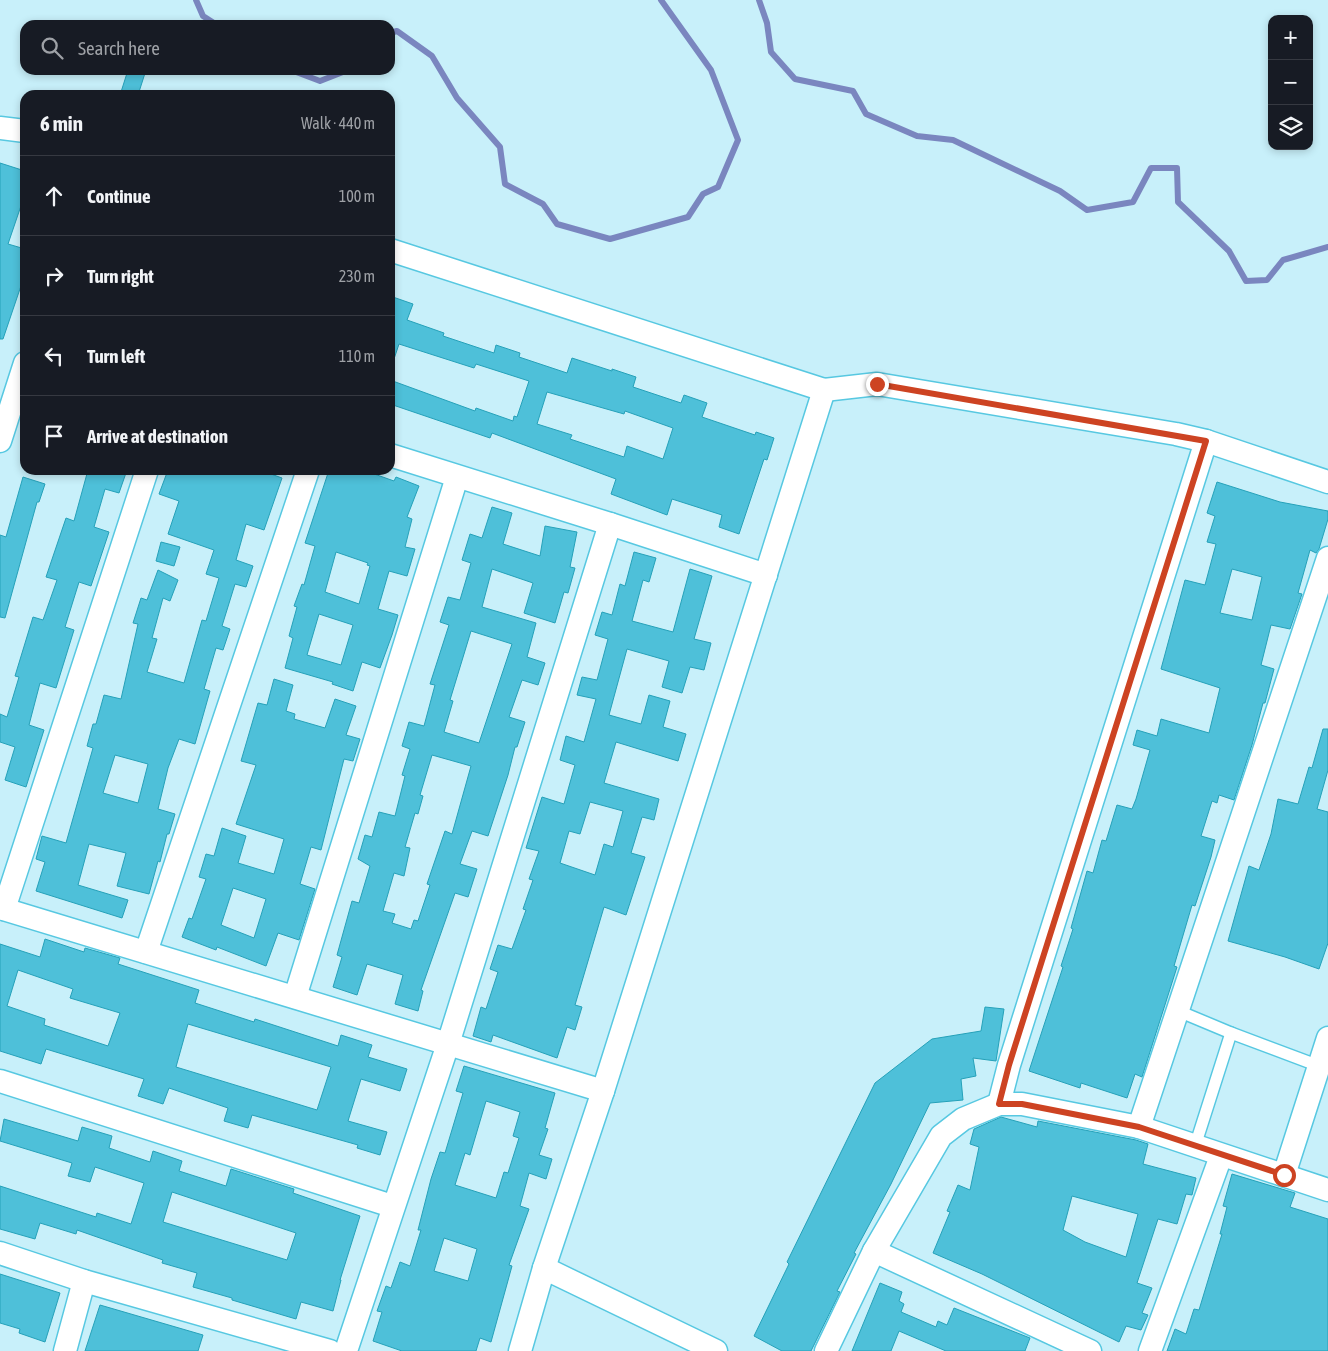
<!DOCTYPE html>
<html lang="en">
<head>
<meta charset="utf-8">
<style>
	:root { --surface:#171b24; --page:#20242c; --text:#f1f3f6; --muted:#9ea1a6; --line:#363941 }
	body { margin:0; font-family:"Asap Condensed",sans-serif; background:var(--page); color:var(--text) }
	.controls { position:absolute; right:15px; top:15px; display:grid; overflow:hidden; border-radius:10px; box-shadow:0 2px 8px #0003 }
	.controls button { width:45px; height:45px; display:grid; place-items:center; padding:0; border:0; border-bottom:1px solid var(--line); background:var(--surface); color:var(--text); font:25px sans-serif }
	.stop { position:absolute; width:15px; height:15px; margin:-11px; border:4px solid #cd4322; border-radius:50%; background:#fff }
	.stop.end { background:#cd4322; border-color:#fff; box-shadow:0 1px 5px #0008 }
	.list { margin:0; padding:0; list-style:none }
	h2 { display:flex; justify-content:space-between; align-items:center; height:65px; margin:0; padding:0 20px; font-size:21px }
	h2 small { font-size:16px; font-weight:400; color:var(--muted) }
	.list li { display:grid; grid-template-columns:32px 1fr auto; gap:15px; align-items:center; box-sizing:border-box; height:80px; padding:0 20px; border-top:1px solid var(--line) }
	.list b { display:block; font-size:19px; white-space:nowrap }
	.list em { font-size:16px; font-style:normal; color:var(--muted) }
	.icon { flex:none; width:28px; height:28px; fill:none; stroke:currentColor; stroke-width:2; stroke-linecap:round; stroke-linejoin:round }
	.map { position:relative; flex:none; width:1328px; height:1351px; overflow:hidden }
	.search { position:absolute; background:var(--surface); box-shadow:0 2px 8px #0003; left:20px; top:20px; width:375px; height:55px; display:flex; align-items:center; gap:12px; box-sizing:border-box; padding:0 18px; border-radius:15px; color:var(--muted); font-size:19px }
	.panel { position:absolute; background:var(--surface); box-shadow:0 2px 8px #0003; left:20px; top:90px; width:375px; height:385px; border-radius:15px }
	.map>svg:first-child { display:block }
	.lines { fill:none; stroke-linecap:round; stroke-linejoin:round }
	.stream { stroke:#7a86bf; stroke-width:6 }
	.building { fill:#4ec0d9; stroke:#25a1b9; fill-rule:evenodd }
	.service-casing { stroke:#57c8e1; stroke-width:14 }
	.minor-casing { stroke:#57c8e1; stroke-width:25 }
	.service { stroke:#fff; stroke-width:11 }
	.minor { stroke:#fff; stroke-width:22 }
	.route { stroke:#cd4322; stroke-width:6 }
</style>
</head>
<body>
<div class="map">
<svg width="1328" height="1351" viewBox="0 0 1328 1351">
	<rect width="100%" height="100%" fill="#c8f0fa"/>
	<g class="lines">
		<g class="stream">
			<path d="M196,0l7,16 14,9"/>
			<path d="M759,0l8,23 4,29 24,27 58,12 13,23 51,22 36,4 107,51 27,19 46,-8 18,-34h26l1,34 51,49 17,30 21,-1 16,-20 45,-13"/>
			<path d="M390,33l7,-2 35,25 25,42 43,49 5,37 38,20 14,20 53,15 78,-22 15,-23 15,-7 20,-47 -27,-70 -50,-70"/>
			<path d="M291,70l29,11 28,-11"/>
		</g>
	</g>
	<g class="building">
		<path d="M128,70h18l-8,25 -17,-3z"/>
		<path d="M0,163l25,8v23l-17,50 17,5v25l-22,65h-3z"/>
		<path d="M390,296l23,8 -6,16 37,13 -1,3 51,17 2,-8 24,8 -1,4 48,16 5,-15 40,13v-2l24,8 -3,10 48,16 3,-8 23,8 -5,14 53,18 1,-3 18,6 -7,22 -3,-1 -25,75 -20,-7 3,-12 -50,-16 -5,16 -56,-21 5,-15 -124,-46 -2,5 -100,-34v-24l85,31 1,-3 37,13 1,-5 3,1 12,-36 -53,-17 -2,4 -75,-24 -6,18h-3zM547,392l77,22 1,-3 48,17 -10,31 -36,-13 -3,11 -54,-18 2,-4 -35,-11z"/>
		<path d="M88,470h39l-8,23 -14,-4 -11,38 15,5 -18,54 -12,-4 -14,45 9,3 -18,58 -16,-5 -11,42 15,5 -18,57 -21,-7 10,-33 -15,-5v-28l7,3 12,-40 -4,-1 18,-59 10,3 14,-40 -11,-3 20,-59 8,3z"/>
		<path d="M168,470h92l22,8 -18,52 -18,-6 -10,36 17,6 -7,21 -11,-3 -13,42 8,3 -7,21 -7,-2 -12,41 6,2 -15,53 -16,-5 -11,29 -10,41 17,5 -6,20h-2l-7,28 -2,-1 -9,33 -32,-8 9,-33 -37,-9 -11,41 50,15 -6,18 -86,-27 9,-29 -9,-3 6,-23 24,7 27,-95 -6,-2 6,-22h3l8,-29 17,4 17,-75 -5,-1 8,-25 6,2 11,-30 20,10 -8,21 -7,-3 -11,40 5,1 -10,33 37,11 18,-63 4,1 13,-43 -13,-4 8,-24 -46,-16 11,-33 -20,-7zM115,755l33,9 -10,39 -35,-10z"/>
		<path d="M329,470h34l31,11 2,-4 23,9 -12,31 5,2 -7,28 10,2 -8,27 -18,-5 -11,38 20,6 -6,20 -12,33 -18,-6 -9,29 -21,-7 1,-2 -48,-14 8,-30 -4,-2 8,-29 -3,-1 8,-22 2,1 11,-39 -10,-3zM336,552l32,11 -1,2 3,1 -11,38 -34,-12zM319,614l34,11 -12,40 -34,-10z"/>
		<path d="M23,477l22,7 -6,18h-2l-32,116 -5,-1v-82l6,2z"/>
		<path d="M1217,482l63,20 48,9v8l-9,30 -3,4 -6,-3 -12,43 4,1 -12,35 -19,-4 -10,40 13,4 -9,34h-2l-11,42 -18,55 -15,-5 -2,8 -5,-2 -11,35 14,4 -4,17 -16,49 -3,-1 -18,61 3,1 -35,110 -7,-3 -8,24 -46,-15 -1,5 -51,-17 34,-104 -2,-1 12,-37 -2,-1 16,-57 6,2 9,-33 4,1 11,-36 15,4 4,-10 14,-49 -17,-5 4,-15 20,6 4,-17 48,14 11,-45 -59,-19 24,-89 20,5 11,-41 -9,-2 8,-26 -8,-3zM1232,569l30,8 -10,43 -32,-7z"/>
		<path d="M492,507l20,6 -9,31 37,12 5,-30 32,6 -7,35 5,1 -7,25 -4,-1 -9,31 -31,-10 9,-30 -41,-14 -10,38 54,16 -9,34 18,6 -7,22 -16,-5 -13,37 16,5 -8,25h-2l-7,28 -20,61 -16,-5 -12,33 17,5 -9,28 -13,-4 -34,97 2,1 -5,20 -23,-7 8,-29 -36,-11 -10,31 -24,-8 9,-30 -5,-2 15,-54 7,2 11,-37 -12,-7 7,-24 7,2 7,-25 16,4 10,-40 -3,-1 8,-26 -8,-3 7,-24 15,4 11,-41 -5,-1 19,-59 -9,-3 8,-25 12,3 11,-37 -9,-3 8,-26 12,4zM471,631l41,13 -33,99 -35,-11 9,-31 -3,-1zM432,755l39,11 -19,68 -7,-3 -18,53 3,1 -12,36 -4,-1 -3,9 -19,-6 3,-9 -12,-3 11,-38 10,3 6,-28 -5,-1 10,-34 3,1 5,-18 -3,-1z"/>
		<path d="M161,542l19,5 -6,19 -18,-5z"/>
		<path d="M634,552l22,6 -7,24 -6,-2 -11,41 41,11 17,-63 22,7 -18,63 17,4 -7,27 -14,-3 -8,26 -20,-6 7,-26 -42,-12 -18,66 32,9 8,-29 21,6 -7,26 23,7 -8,27 -62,-19 -12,41 55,16 -5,21 -12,-3 -11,36 14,4 -19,58 -22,-8 -29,98 7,2 -7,23 -8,-3 -10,31 -64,-23 -2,7 -18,-6 8,-29 5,2 12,-37 -8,-3 8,-24 14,4 14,-39 -3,-1 10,-29 -4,-1 10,-28 -13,-3 16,-51 22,7 11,-39 -15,-5 6,-24 18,6 12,-43 -19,-4 5,-18 15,3 11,-41 -13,-4 7,-23 10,3 8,-31 5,2zM590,802l33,9 -10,36 -9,-3 -9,31 -35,-12 9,-32 11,3z"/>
		<path d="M274,679l19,6 -7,26 9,3 -1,5 31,9 10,-29 21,7 -10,29 14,4 -7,22 -9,-2 -23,91 -10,-3 -11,37 15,5 -16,51 -21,-7 -12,33 -49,-19 -1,3 -34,-13 7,-19 3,1 14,-40 -7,-2 7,-23 8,2 8,-28 24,8 -8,27 36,11 10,-35 -48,-15 20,-59 -15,-4 17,-58 9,2zM233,888l33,11 -12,39 -33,-13z"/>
		<path d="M1323,729h5v41l-11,39 11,3v131l-9,26 -34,-12 -57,-16 21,-75 10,4 12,-36 7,-35 20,5 11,-37 3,1z"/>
		<path d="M45,939l39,13 1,-4 35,10 -2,6 81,26 -4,13 59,19 1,-3 83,27 3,-11 31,10 -4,12 39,12 -7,22 -39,-12 -13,42 39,11 -7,23 -23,-7 1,-3 -106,-30 -4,13 -24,-7 4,-13 -59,-20 -6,16 -25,-8 6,-17 -98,-30 -5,15 -41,-13v-107l40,13zM18,970l55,19 -3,9 50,15 -12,33 -64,-21 1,-6 -38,-13zM188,1024l143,43 -14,43 -141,-43z"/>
		<path d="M985,1007l19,2 -8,52 -23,-3 3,18 -15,3 2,21 -33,3 -39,81 -37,69 2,1 -19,37 3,1 -29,59h-29l-28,-15 35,-72 -2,-2 88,-179 57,-44 49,-8z"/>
		<path d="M464,1066l91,27 -10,35 3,1 -9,26 13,4 -6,20 -17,-6 -9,33 9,3 -20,56 3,1 -21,76 -11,-4 -4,13h-74l-29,-10 9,-29 -5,-1 9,-25 5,2 9,-26 10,4 11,-36h-3l13,-51 9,-27 5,1 18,-60 -7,-2zM486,1101l34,11 -7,24 6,2 -11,35 -4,-1 -8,26 -41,-13 10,-32 5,2zM444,1238l33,11 -9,32 -34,-10z"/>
		<path d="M1001,1117l36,10 1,-6 98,19 12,4 -5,20 53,14 -4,17 -6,-1 -9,30 -19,-5 -21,64 15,5 -10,25 6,2 -7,15 -15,-4 -7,16 -137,-68 -49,-21 17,-41 -3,-1 11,-26 12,5 9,-43 -9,-3 4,-15zM1072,1196l66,18 -12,43 -41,-15 -22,-12z"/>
		<path d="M4,1119l74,22 4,-14 30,9 -3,12 41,14 3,-11 29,10 -3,10 47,15 5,-17 63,20 -1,4 67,23 -20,64h1l-8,31 -32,-9 -5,17 -64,-19v-2l-39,-11 4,-14 -35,-10 1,-3 -86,-30 -1,4 -36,-11 -5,16 -35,-10v-43l96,31 1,-4 34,11 13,-41 -49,-16 -5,15 -22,-6 4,-13 -72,-22zM172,1192l124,41 -9,27 -124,-38z"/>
		<path d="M1232,1174l63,19 -5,14 38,12v132h-161l8,-22 11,5 8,-25 5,1 23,-76h-2l7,-27 -4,-1z"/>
		<path d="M0,1274l60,19 -15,49 -26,-9 1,-4 -20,-6z"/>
		<path d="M880,1283l22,9 -3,9 5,3 -3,8 35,15 2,-6 9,4 7,-17 76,30 -5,13h-79l-47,-20 -8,20h-39z"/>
		<path d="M100,1305l103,30 -5,16h-113z"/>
	</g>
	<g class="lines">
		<g class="service-casing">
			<g id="service">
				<path d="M1176,1010l55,23 88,33"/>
				<path d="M1195,1146l36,-113"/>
			</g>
		</g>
		<g class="minor-casing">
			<g id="minor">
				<path d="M0,128l25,3"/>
				<path d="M390,250l434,140 -221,701 -59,177 -24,83"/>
				<path d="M824,390l53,-6 299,50 30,7 122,41"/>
				<path d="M0,441l25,-78"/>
				<path d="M610,524l156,51"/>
				<path d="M0,908l603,183"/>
				<path d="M4,909l143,-439"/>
				<path d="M146,952l162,-482"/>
				<path d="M295,997l162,-520"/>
				<path d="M0,1081l392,125"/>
				<path d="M999,1104l10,-39 197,-624"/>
				<path d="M1139,1127l189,-569"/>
				<path d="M1284,1175l44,-137"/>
				<path d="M874,1251l216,100"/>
				<path d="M0,1253l84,28 246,70"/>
				<path d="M544,1268l172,83"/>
				<path d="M65,1351l19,-70"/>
				<path d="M346,1351l102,-307 162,-520 -220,-69"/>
				<path d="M826,1351l48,-100 67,-115 22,-17 36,-15h23l117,23 189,63"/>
				<path d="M1150,1351l71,-195"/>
			</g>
		</g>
		<use href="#service" class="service"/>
		<use href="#minor" class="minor"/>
	</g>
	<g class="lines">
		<path class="route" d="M877,384l329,57 -197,624 -10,39h23l117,23 145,48"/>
	</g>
</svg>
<div class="controls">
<button>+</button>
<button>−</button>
<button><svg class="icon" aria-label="layers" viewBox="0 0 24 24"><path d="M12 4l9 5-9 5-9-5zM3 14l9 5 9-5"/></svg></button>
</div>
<div class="stop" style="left:1284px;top:1175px"></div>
<div class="stop end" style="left:877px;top:384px"></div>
<div class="search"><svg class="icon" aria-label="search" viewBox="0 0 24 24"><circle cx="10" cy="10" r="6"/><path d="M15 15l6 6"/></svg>Search here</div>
<section class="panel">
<h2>6 min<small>Walk · 440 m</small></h2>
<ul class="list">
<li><svg class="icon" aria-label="ahead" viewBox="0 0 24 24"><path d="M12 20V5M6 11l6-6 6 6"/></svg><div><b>Continue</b></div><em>100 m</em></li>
<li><svg class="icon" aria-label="right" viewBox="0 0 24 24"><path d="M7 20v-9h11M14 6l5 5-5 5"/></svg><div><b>Turn right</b></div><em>230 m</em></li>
<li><svg class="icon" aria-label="left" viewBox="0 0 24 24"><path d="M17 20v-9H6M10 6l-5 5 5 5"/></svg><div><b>Turn left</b></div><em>110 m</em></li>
<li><svg class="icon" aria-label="arrive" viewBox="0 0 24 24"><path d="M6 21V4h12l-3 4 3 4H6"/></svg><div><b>Arrive at destination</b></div></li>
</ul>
</section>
</div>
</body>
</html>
